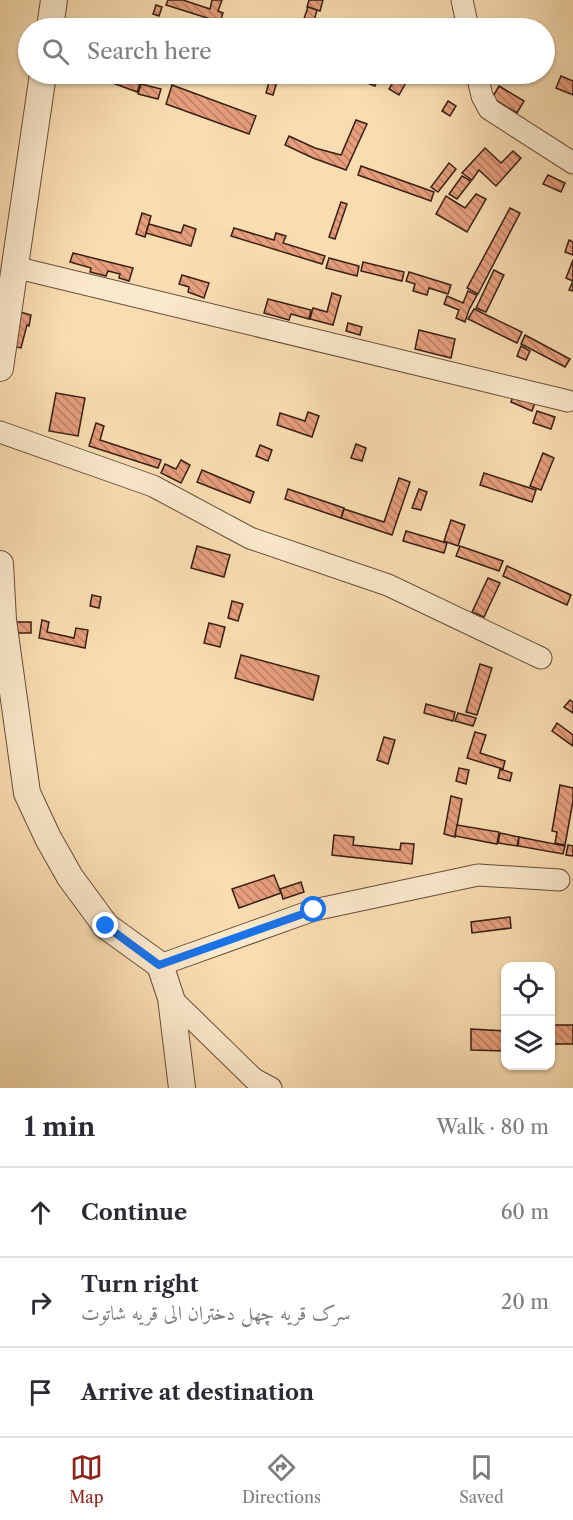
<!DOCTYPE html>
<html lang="en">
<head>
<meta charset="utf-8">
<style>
	:root { --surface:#fff; --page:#f2f2f3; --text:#2b2b33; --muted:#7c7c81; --line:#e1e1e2; --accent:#8f2418 }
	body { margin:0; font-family:"Libre Caslon Text",Amiri,serif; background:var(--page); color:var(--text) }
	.controls { position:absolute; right:18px; bottom:18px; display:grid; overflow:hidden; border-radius:12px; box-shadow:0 2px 4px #0004 }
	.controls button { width:54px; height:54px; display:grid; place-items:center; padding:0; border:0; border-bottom:2px solid var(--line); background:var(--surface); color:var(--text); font:30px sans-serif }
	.stop { position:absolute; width:18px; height:18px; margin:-14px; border:4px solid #1a73e8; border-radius:50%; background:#fff }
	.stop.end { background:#1a73e8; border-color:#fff; box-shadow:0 2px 6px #0008 }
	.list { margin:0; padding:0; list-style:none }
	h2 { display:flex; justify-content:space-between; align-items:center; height:78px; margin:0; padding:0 24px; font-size:26px }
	h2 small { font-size:20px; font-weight:400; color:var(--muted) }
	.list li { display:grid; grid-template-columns:39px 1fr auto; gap:18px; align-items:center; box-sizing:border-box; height:90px; padding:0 24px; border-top:2px solid var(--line) }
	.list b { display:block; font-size:22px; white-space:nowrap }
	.list p { margin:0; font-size:20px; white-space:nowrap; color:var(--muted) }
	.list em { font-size:20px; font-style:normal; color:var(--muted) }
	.icon { flex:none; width:33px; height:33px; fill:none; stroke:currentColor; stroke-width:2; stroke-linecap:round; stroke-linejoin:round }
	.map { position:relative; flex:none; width:573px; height:1088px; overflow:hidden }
	.search { position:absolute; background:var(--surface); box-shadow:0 2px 4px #0004; left:18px; right:18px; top:18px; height:66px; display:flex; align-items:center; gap:15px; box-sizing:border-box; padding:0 21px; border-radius:33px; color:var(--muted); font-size:22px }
	.sheet { height:348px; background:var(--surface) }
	nav { display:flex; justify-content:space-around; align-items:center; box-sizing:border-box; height:84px; border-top:2px solid var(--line); background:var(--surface); font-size:16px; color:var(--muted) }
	nav a { display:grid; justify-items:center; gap:3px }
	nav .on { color:var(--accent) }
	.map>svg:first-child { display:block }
	.building { fill:url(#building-back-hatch); stroke:#371f14; stroke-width:1.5 }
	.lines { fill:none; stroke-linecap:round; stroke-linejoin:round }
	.minor-casing { stroke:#684e3b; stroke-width:23 }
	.tertiary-casing { stroke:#684e3b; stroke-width:28 }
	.minor { stroke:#fbe9cc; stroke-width:21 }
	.tertiary { stroke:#fbe9cc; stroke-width:26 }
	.route { stroke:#1a73e8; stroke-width:8 }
</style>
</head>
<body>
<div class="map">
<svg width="573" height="1088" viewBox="0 0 573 1088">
	<defs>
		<pattern id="building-back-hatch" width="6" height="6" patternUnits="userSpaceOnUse" patternTransform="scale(1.5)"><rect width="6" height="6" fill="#e69e7c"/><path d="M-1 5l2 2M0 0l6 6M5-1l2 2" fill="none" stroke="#bb8064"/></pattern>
	</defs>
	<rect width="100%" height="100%" fill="#f9ddb1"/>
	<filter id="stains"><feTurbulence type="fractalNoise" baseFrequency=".00333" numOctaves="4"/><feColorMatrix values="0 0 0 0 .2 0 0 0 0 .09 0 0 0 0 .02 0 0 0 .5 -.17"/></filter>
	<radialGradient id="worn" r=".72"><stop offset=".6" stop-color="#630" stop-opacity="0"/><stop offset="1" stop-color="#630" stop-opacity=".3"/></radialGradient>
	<g class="building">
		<path d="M168,0h15l27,9 2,-9h10l-4,11 5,2 -3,9 -54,-17z"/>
		<path d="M309,0h14l-3,11 -13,-4z"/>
		<path d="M156,5l6,2 -3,9 -6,-2z"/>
		<path d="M308,7l9,3 -5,18 -11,-1z"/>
		<path d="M224,20l23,8h-26z"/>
		<path d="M92,74h20l28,10 -3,8 -46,-17z"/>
		<path d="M170,74h9l-3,8 -7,-3z"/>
		<path d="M271,74l8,1 -6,20 -7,-2z"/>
		<path d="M347,74h14l-3,6 -12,-4z"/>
		<path d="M361,74h13l5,2 -4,10 -16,-6z"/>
		<path d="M398,74h13l-12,21 -10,-6z"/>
		<path d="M561,76l12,5v14l-17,-7z"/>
		<path d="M141,84l20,5 -3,10 -20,-5z"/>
		<path d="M172,85l84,31 -7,18 -83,-30z"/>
		<path d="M499,86l25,15 -7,12 -25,-15z"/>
		<path d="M448,101l8,5 -6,10 -8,-5z"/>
		<path d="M356,120l11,4 -21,46 -33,-12 -28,-13 4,-9 26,12 26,7z"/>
		<path d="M485,148l16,15 12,-12 8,7 -25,28 -17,-16 -7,10 -10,-7z"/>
		<path d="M449,163l7,6 -18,23 -7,-5z"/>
		<path d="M361,166l73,26 -3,9 -73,-26z"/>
		<path d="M548,175l17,8 -4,9 -18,-8z"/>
		<path d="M462,176l9,5 -14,18 -8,-5z"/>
		<path d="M476,194l10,5 -19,33 -31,-18 10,-18 19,12z"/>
		<path d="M341,202l6,2 -12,35 -6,-2z"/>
		<path d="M510,208l10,5 -42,81 -11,-6z"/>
		<path d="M142,213l9,3 -6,21 -9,-3z"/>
		<path d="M149,224l32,9 3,-8 12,4 -5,17 -45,-13z"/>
		<path d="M234,228l40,12 2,-7 10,3 -3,7 42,13 -3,8 -91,-28z"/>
		<path d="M569,240l4,2v13l-8,-3z"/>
		<path d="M73,253l60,15 -4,13 -10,-3 1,-4 -12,-3 -2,5 -16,-4 1,-4 -21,-6z"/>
		<path d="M329,258l30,8 -2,10 -31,-8z"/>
		<path d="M573,260v31l-4,-1 4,-9 -7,-3z"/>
		<path d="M363,262l41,10 -2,9 -41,-10z"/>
		<path d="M494,270l10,5 -18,37 -10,-4z"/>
		<path d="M409,272l42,13 -3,9 -19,-6 -2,7 -14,-4 2,-7 -9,-3z"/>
		<path d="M182,275l27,8 -5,15 -16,-6 1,-5 -10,-3z"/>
		<path d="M468,291l9,4 -8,15 -4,12 -9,-4 3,-8 -15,-6 3,-8 16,7z"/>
		<path d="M332,293l9,3 -8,29 -23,-6 3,-11 14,4z"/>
		<path d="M268,299l43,11 -2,9 -18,-5 -2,6 -25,-7z"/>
		<path d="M474,309l48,23 -5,11 -49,-24z"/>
		<path d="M20,312l11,3 -2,11 -2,-1 -6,23 -10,-2z"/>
		<path d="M348,323l14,4 -2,8 -14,-4z"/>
		<path d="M419,330l36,9 -4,19 -36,-9z"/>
		<path d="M525,335l45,24 -5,8 -44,-23z"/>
		<path d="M521,346l9,5 -4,9 -9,-4z"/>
		<path d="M56,393l29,5 -7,38 -29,-5z"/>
		<path d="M514,394l21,9 -3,8 -21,-9z"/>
		<path d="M537,411l18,6 -4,12 -18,-6z"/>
		<path d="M308,412l11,4 -7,21 -35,-12 3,-12 25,8z"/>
		<path d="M96,423l8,3 -4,14 61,20 -3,8 -69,-22z"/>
		<path d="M356,444l10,4 -4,13 -11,-3z"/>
		<path d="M260,445l12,5 -4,11 -12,-5z"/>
		<path d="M543,453l11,5 -13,32 -11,-4z"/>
		<path d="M181,460l9,5 -9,18 -20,-10 4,-9 11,5z"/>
		<path d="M202,470l52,22 -4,11 -53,-21z"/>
		<path d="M484,473l52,17 -4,12 -52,-17z"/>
		<path d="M399,478l11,4 -18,53 -51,-17 3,-9 40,13z"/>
		<path d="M288,489l56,19 -3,10 -56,-19z"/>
		<path d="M419,489l8,3 -6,18 -9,-2z"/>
		<path d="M451,520l14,5 -7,21 -14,-5z"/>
		<path d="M406,531l41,12 -3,10 -41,-12z"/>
		<path d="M197,546l33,9 -6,22 -33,-9z"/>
		<path d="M460,546l43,15 -4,10 -43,-15z"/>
		<path d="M507,566l64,29 -4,10 -64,-29z"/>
		<path d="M488,578l12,5 -16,34 -12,-5z"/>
		<path d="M92,595l9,2 -2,11 -9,-2z"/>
		<path d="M232,601l11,3 -5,17 -10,-3z"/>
		<path d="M42,620l7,2 -2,10 27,6 2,-10 12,2 -3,18 -46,-10z"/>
		<rect x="12" y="622" width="19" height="11"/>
		<path d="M209,623l16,4 -5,20 -16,-4z"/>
		<path d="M241,655l78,21 -6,24 -78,-22z"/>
		<path d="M480,664l12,4 -15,47 -11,-3z"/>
		<path d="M570,700l3,2v11l-9,-6z"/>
		<path d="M426,704l29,8 -2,9 -29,-8z"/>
		<path d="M458,713l18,5 -3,8 -18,-5z"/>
		<path d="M557,723l16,12v11l-21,-15z"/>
		<path d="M475,732l11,3 -6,18 25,8 -2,8 -36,-11z"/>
		<path d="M384,737l11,3 -7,24 -11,-4z"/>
		<path d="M459,768l10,2 -3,14 -10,-3z"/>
		<path d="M500,769l12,4 -2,8 -12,-3z"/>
		<path d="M560,785l13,3v13l-8,44 -10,-2 2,-11 -5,-1z"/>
		<path d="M451,796l11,3 -7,38 -11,-3z"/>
		<path d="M457,825l42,7 -2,12 -42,-8z"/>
		<path d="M500,833l19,4 -2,9 -19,-3z"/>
		<path d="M334,835l20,2 -1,8 47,5 1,-7 13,1 -2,20 -80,-9z"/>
		<path d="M519,837l46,9 -2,8 -45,-8z"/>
		<path d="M568,845l5,1v10l-7,-1z"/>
		<path d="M274,875l7,18 -42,15 -7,-19z"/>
		<path d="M301,882l3,10 -21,7 -3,-10z"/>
		<path d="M510,917l1,11 -39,5 -1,-11z"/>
		<rect x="550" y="1025" width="23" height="19"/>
		<path d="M471,1029l35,2v20l-35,-1z"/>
	</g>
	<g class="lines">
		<g class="minor-casing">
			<g id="minor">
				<path d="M462,0l6,28"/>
				<path d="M477,74l5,22 7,13 84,54"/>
				<path d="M14,267l554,134"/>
				<path d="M0,432l153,54 97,52 138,47 153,73"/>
				<path d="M160,965l154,-55 164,-35 81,5"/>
				<path d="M171,998l83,81 17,9"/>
			</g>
		</g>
		<g class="tertiary-casing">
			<g id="tertiary">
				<path d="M50,28l4,-28"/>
				<path d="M0,368l43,-294"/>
				<path d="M0,564l3,56 24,173 21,45 22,39 36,49 54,39 11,33 11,90"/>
			</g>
		</g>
		<use href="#minor" class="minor"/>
		<use href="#tertiary" class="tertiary"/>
	</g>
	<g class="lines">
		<path class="route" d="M106,926l53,39 155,-55"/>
	</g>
	<rect width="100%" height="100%" filter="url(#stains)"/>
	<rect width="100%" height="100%" fill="url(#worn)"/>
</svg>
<div class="controls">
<button><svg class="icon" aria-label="locate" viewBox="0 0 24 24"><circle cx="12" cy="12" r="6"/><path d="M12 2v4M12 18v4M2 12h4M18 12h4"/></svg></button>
<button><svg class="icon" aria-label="layers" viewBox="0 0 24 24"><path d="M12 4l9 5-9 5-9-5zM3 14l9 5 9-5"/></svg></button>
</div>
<div class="stop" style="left:314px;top:910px"></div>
<div class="stop end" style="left:106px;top:926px"></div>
<div class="search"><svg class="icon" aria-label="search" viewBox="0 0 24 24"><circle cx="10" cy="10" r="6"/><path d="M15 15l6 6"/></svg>Search here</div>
</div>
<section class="sheet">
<h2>1 min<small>Walk · 80 m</small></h2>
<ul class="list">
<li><svg class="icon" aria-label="ahead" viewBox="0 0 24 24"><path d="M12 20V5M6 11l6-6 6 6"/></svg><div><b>Continue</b></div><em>60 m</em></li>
<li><svg class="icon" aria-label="right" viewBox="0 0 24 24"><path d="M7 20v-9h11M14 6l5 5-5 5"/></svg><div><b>Turn right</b><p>سرک قریه چهل دختران الی قریه شاتوت</p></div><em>20 m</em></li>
<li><svg class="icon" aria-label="arrive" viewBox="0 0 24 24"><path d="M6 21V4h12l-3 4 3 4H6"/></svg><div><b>Arrive at destination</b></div></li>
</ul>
</section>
<nav>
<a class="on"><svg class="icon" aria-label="map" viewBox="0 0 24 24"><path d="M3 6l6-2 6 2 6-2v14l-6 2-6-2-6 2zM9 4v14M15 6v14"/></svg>Map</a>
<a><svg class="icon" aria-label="directions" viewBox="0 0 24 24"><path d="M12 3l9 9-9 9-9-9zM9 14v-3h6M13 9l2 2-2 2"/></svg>Directions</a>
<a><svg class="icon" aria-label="saved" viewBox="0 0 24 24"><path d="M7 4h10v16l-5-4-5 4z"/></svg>Saved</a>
</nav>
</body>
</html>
